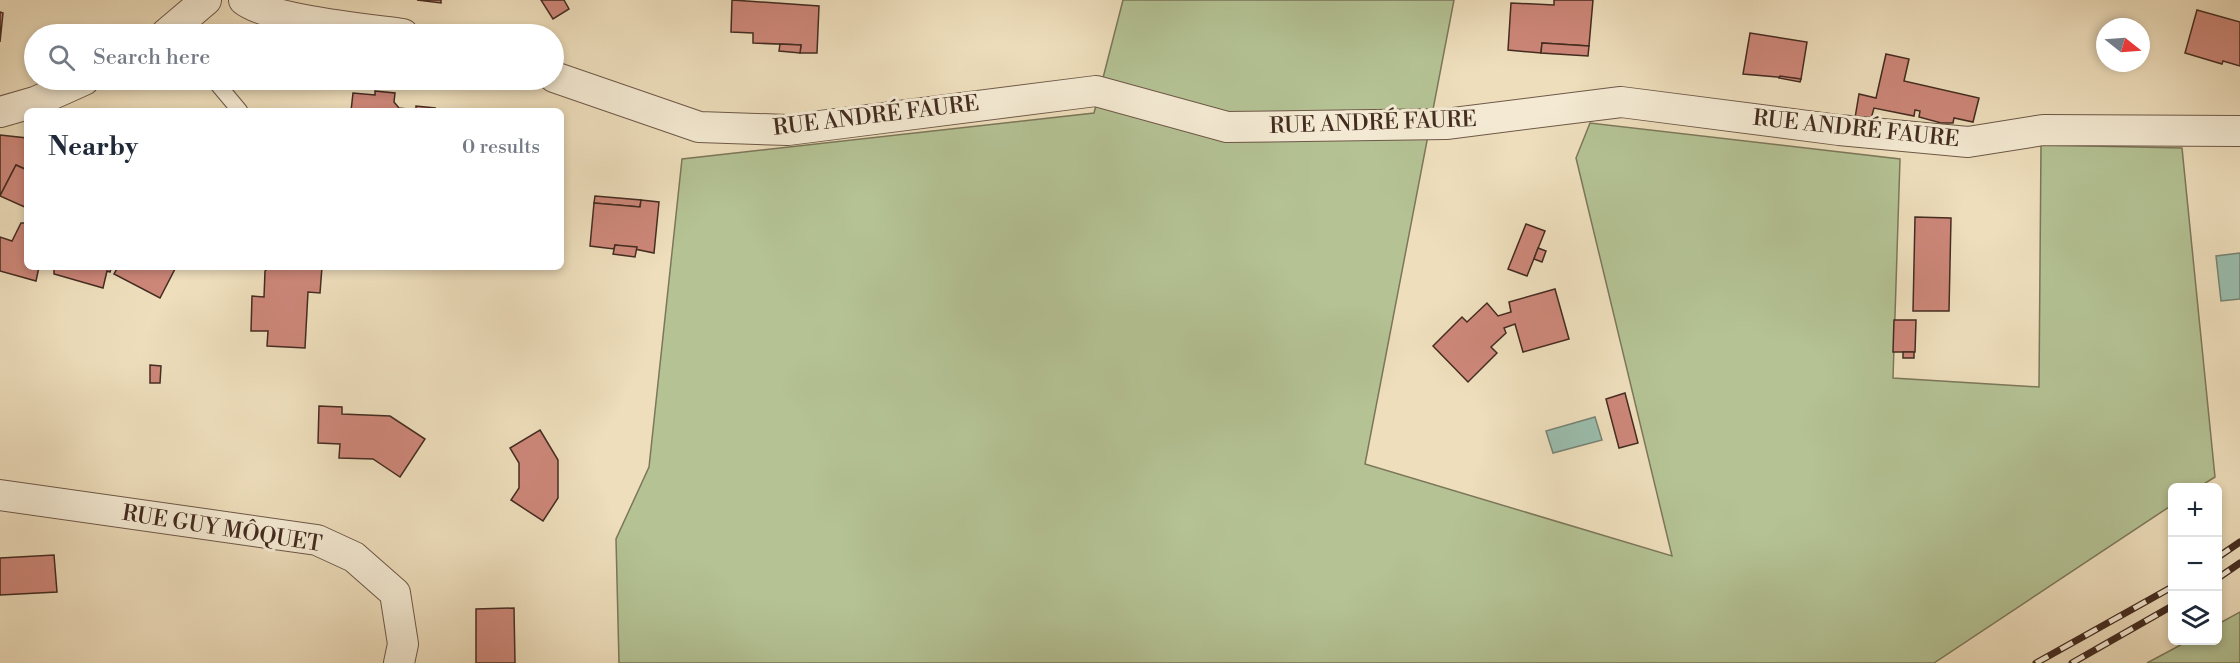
<!DOCTYPE html>
<html lang="en">
<head>
<meta charset="utf-8">
<style>
	:root { --surface:#fff; --page:#f6f6f7; --text:#1f2937; --muted:#747a83; --line:#e0e1e3 }
	body { margin:0; font-family:"Libre Bodoni",serif; background:var(--page); color:var(--text) }
	.controls { position:absolute; right:18px; bottom:18px; display:grid; overflow:hidden; border-radius:9px; box-shadow:0 3px 9px #0003 }
	.controls button { width:54px; height:54px; display:grid; place-items:center; padding:0; border:0; border-bottom:2px solid var(--line); background:var(--surface); color:var(--text); font:30px sans-serif }
	.compass { position:absolute; left:2096px; top:18px; width:54px; height:54px; border-radius:50%; background:var(--surface); box-shadow:0 3px 9px #0003; rotate:107deg }
	.list { margin:0; padding:0; list-style:none }
	h2 { display:flex; justify-content:space-between; align-items:center; height:78px; margin:0; padding:0 24px; font-size:26px }
	h2 small { font-size:20px; font-weight:400; color:var(--muted) }
	.icon { flex:none; width:33px; height:33px; fill:none; stroke:currentColor; stroke-width:2; stroke-linecap:round; stroke-linejoin:round }
	.map { position:relative; flex:none; width:2240px; height:663px; overflow:hidden }
	.search { position:absolute; background:var(--surface); box-shadow:0 3px 9px #0003; left:24px; top:24px; width:540px; height:66px; display:flex; align-items:center; gap:15px; box-sizing:border-box; padding:0 21px; border-radius:33px; color:var(--muted); font-size:22px }
	.panel { position:absolute; background:var(--surface); box-shadow:0 3px 9px #0003; left:24px; top:108px; width:540px; height:162px; border-radius:9px }
	.map>svg:first-child { display:block }
	.green { fill:#b4c294; stroke:#7c775a; stroke-width:1.5 }
	.water { fill:#9abdac; stroke:#788374; stroke-width:1.5 }
	.building { fill:#cd8779; stroke:#442c21; stroke-width:1.5 }
	.lines { fill:none; stroke-linecap:round; stroke-linejoin:round }
	.service-casing { stroke:#6e5848; stroke-width:17 }
	.minor-casing { stroke:#6e5848; stroke-width:32 }
	.service { stroke:#f4ead3; stroke-width:15 }
	.minor { stroke:#f4ead3; stroke-width:30 }
	.rail-casing { stroke:#442c21; stroke-width:7 }
	.rail { stroke:#f4ead3; stroke-width:4.5; stroke-dasharray:14; stroke-linecap:butt }
	.labels { text-anchor:middle; dominant-baseline:central; stroke-width:6; stroke-linejoin:round; paint-order:stroke }
	.street-label { font-size:22px; fill:#442c21; stroke:#f4ead3 }
</style>
</head>
<body>
<div class="map">
<svg width="2240" height="663" viewBox="0 0 2240 663">
	<rect width="100%" height="100%" fill="#eedebc"/>
	<filter id="stains"><feTurbulence type="fractalNoise" baseFrequency=".00333" numOctaves="4"/><feColorMatrix values="0 0 0 0 .2 0 0 0 0 .09 0 0 0 0 .02 0 0 0 .5 -.17"/></filter>
	<radialGradient id="worn" r=".72"><stop offset=".6" stop-color="#630" stop-opacity="0"/><stop offset="1" stop-color="#630" stop-opacity=".3"/></radialGradient>
	<g class="green">
		<path d="M1123,0h331l-89,464 307,92 -96,-398 14,-35 310,36 -7,219 146,9 2,-242 141,3 33,329 -16,10 -27,1v17l-238,158h-1315l-3,-124 33,-72 33,-308 412,-46z"/>
		<path d="M2240,612v51h-93l41,-22 30,-1v-16z"/>
	</g>
	<g class="water">
		<path d="M2240,253v46l-19,2 -5,-45z"/>
		<path d="M1595,417l7,23 -49,13 -7,-22z"/>
	</g>
	<g class="building">
		<path d="M417,0h24v3z"/>
		<path d="M541,0h23l5,9 -16,10z"/>
		<path d="M732,0l87,6 -2,47h-17l1,-8 -48,-2v-10l-22,-1z"/>
		<path d="M1554,0h39l-4,46 -47,-3 -1,10 -33,-3 3,-47 43,2z"/>
		<path d="M2197,10l43,12v44l-17,-5 -1,3 -37,-11z"/>
		<path d="M0,12l3,1 -3,29z"/>
		<path d="M1750,33l57,9 -6,37 -58,-5z"/>
		<path d="M1542,43l47,3 -1,10 -47,-3z"/>
		<path d="M780,44l21,1 -1,8 -21,-2z"/>
		<path d="M1886,54l23,5 -5,22 75,17 -6,24 -19,-4 -1,5h-12l-22,-6 1,-6 -5,-1 -1,6 -40,-8 -4,14 -15,-4 4,-24 17,4z"/>
		<path d="M1780,76l21,3 -1,3 -21,-4z"/>
		<path d="M375,91l20,2 -1,9 5,6 17,2v-4l19,2 -1,3h-83l2,-18 22,2z"/>
		<path d="M0,135l27,3v32l-11,-5 -16,31z"/>
		<path d="M16,165l11,5v38l-27,-12z"/>
		<path d="M595,196l46,4 -1,7 -46,-4z"/>
		<path d="M641,200l18,2 -5,51 -39,-8 -1,4 -24,-3 4,-43 46,4z"/>
		<path d="M1915,217l36,1 -2,93h-36z"/>
		<path d="M21,223h6v44h12l-3,14 -36,-10v-34l12,4z"/>
		<path d="M1526,224l19,7 -18,45 -19,-7z"/>
		<path d="M615,245l22,2 -2,10 -22,-3z"/>
		<path d="M1538,248l8,3 -4,11 -8,-3z"/>
		<path d="M54,267h51l6,2 -1,3 -3,-1 -4,17 -49,-14z"/>
		<path d="M118,267h58l-16,31 -46,-24z"/>
		<path d="M269,267h53l-2,26 -12,-1 -3,56 -38,-2 1,-15h-17l1,-35 12,1 1,-26z"/>
		<path d="M1555,289l14,50 -46,13 -8,-28 -11,4 2,5 -15,14 6,6 -29,29 -35,-36 29,-29 5,5 20,-19 11,13 13,-4 -2,-10z"/>
		<path d="M1894,320h22l-1,32h-22z"/>
		<rect x="1903" y="352" width="11" height="6"/>
		<path d="M150,365l11,1 -1,17h-10z"/>
		<path d="M1625,393l13,50 -19,5 -13,-49z"/>
		<path d="M319,406l23,1v7l48,2 35,23 -25,38 -27,-18 -34,-1 1,-14 -22,-1z"/>
		<path d="M540,430l18,30v38l-15,23 -32,-21 8,-12v-25l-9,-15z"/>
		<path d="M54,555l3,37 -57,3v-37z"/>
		<path d="M514,608l1,55h-39v-54z"/>
	</g>
	<g class="lines">
		<g class="service-casing">
			<path id="service" d="M214,80l26,31"/>
		</g>
		<g class="minor-casing">
			<g id="minor">
				<path d="M244,0c25,20 123,29 159,34"/>
				<path d="M166,34l40,-34"/>
				<path d="M554,77l145,50 89,3 308,-39 131,36 219,-3 175,-22 218,28 129,12 75,-12 197,1"/>
				<path d="M0,112l35,-10 49,-22"/>
				<path d="M0,495l317,45 37,17 41,36 8,51 -4,19"/>
			</g>
		</g>
		<use href="#service" class="service"/>
		<use href="#minor" class="minor"/>
		<g class="rail-casing">
			<g id="rail">
				<path d="M2218,557l22,-15"/>
				<path d="M2218,578l22,-15"/>
				<path d="M2036,663l136,-76"/>
				<path d="M2072,663l100,-57"/>
			</g>
		</g>
		<use href="#rail" class="rail"/>
	</g>
	<g class="labels">
		<g class="street-label">
			<text transform="translate(876 116) rotate(-7)">RUE ANDRÉ FAURE</text>
			<text transform="translate(1373 123) rotate(-2)">RUE ANDRÉ FAURE</text>
			<text transform="translate(1856 129) rotate(6)">RUE ANDRÉ FAURE</text>
			<text transform="translate(222 529) rotate(9)">RUE GUY MÔQUET</text>
		</g>
	</g>
	<rect width="100%" height="100%" filter="url(#stains)"/>
	<rect width="100%" height="100%" fill="url(#worn)"/>
</svg>
<div class="controls">
<button>+</button>
<button>−</button>
<button><svg class="icon" aria-label="layers" viewBox="0 0 24 24"><path d="M12 4l9 5-9 5-9-5zM3 14l9 5 9-5"/></svg></button>
</div>
<svg class="compass" viewBox="-18 -18 36 36"><path d="M0-13l5 13h-10z" fill="#e53935"/><path d="M0 13l5-13h-10z" fill="#747a83"/></svg>
<div class="search"><svg class="icon" aria-label="search" viewBox="0 0 24 24"><circle cx="10" cy="10" r="6"/><path d="M15 15l6 6"/></svg>Search here</div>
<section class="panel">
<h2>Nearby<small>0 results</small></h2>
<ul class="list">
</ul>
</section>
</div>
</body>
</html>
